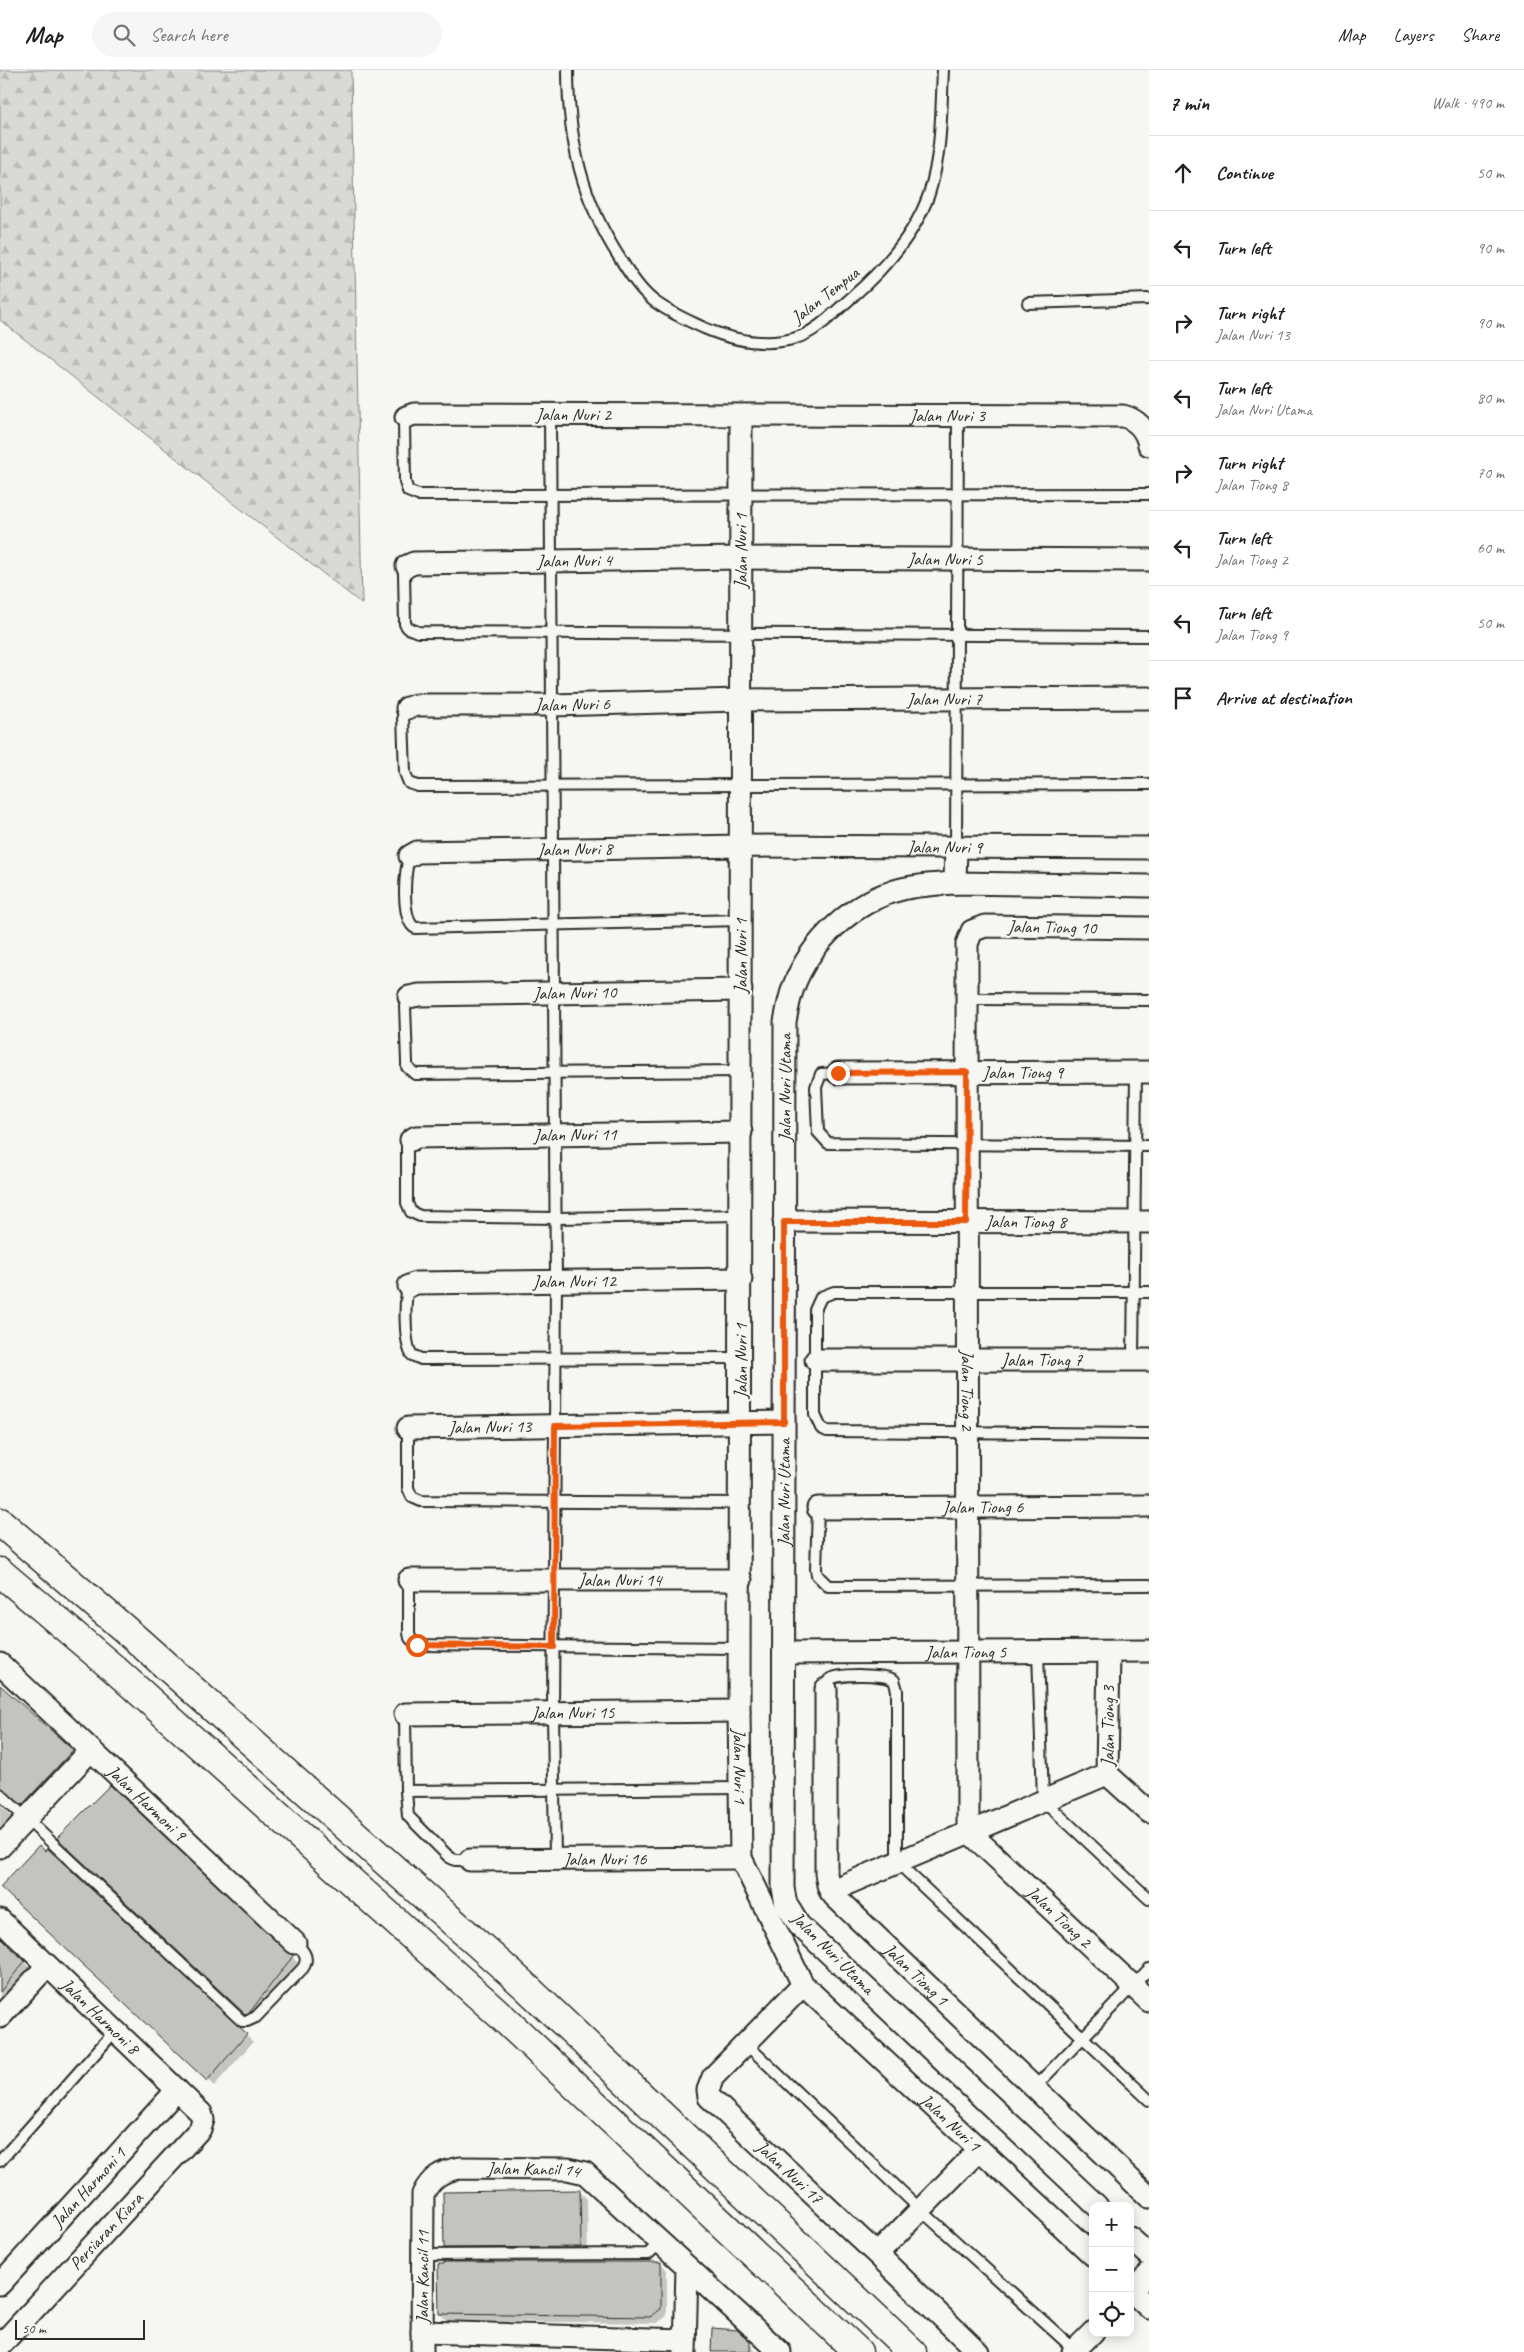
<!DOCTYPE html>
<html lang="en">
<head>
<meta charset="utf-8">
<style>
	:root { --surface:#fff; --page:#f6f6f6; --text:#202124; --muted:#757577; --line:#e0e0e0 }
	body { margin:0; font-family:Caveat,sans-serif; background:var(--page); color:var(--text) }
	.controls { position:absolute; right:15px; bottom:15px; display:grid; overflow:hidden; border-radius:10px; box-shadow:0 2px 12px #0003 }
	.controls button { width:45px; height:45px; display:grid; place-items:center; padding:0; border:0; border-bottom:1px solid var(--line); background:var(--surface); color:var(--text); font:25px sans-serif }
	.scale { position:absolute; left:15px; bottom:12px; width:130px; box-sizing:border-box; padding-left:5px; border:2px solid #2b2b2b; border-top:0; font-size:14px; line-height:18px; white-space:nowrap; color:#2b2b2b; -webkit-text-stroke:4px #f6f6f2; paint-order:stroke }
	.stop { position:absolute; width:15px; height:15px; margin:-11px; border:4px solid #ea580c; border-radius:50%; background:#fff }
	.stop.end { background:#ea580c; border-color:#fff; box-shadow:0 1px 5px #0008 }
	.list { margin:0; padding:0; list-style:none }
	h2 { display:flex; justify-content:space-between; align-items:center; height:65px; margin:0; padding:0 20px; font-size:21px }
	h2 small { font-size:16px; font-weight:400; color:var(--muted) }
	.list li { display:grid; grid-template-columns:32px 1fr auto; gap:15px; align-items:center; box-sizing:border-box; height:75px; padding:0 20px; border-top:1px solid var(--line) }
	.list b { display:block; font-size:19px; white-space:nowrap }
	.list p { margin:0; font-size:16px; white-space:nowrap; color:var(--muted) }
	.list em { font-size:16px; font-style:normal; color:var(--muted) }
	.icon { flex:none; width:28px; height:28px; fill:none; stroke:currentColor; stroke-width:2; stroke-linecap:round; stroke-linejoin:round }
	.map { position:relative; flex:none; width:1149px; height:2282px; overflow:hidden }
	header { display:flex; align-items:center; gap:30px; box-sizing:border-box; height:70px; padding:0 25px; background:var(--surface); border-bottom:1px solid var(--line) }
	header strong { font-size:24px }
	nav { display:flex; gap:28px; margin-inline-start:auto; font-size:18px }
	.search { width:350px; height:45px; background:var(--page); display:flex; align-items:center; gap:12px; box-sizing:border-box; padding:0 18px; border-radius:28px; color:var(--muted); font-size:19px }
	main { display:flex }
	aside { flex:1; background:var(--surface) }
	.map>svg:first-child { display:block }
	.forest { fill:url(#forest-firs); stroke:#828280 }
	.shadow { fill:#0003 }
	.building { fill:#c3c3c0; stroke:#2b2b2b }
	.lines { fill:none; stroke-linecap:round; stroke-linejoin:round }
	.lane-casing { stroke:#2b2b2b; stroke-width:14 }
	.street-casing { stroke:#2b2b2b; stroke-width:25 }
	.secondary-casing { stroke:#2b2b2b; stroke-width:31 }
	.lane { stroke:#f6f6f2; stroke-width:10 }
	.street { stroke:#f6f6f2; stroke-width:21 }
	.secondary { stroke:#f6f6f2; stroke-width:28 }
	.route { stroke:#ea580c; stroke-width:6 }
	.labels { text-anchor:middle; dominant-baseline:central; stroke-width:4.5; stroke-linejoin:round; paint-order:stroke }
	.street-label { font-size:18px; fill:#2b2b2b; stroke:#f6f6f2 }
</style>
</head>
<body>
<header>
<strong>Map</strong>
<div class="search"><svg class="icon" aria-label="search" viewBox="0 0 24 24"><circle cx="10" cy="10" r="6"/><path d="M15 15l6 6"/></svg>Search here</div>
<nav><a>Map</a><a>Layers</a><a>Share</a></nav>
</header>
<main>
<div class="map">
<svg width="1149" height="2282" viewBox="0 0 1149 2282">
	<defs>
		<pattern id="forest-firs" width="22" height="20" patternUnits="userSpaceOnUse" patternTransform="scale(1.25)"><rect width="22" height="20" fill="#d9d9d5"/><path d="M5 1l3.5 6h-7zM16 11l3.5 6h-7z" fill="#babab7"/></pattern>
	</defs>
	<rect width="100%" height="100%" fill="#f6f6f2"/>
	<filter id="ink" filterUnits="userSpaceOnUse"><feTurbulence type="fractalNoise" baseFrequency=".02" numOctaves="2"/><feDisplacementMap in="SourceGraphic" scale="10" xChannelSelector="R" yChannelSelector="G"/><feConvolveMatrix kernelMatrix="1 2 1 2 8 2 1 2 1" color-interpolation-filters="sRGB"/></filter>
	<g filter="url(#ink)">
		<path class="forest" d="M0,0h351l11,534 -362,-284z"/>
		<g class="shadow">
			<path d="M0,1617l79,71 -50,53 -17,-16h-10l-2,9z"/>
			<path d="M0,1735l15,14 -15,15z"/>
			<path d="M66,1775l226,112 7,7 -42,55 -4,1z"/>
			<path d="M48,1780l205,192 -39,44 -206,-193z"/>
			<path d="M0,1869l31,30 -31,38z"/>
			<path d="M580,2122l7,7 1,55h-136l-7,-6z"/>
			<path d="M661,2193l6,7v46l-10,7 -210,-2 -7,-7z"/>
			<path d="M749,2272l7,10h-44z"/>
		</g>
		<g class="building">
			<path d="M0,1615l73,65 -51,55 -22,-18z"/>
			<path d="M110,1715l183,171 -43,56 -5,2 -188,-176z"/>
			<path d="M39,1775l6,6 2,-3 200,186 -40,47 -207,-194z"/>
			<path d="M0,1867l25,24 -25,31z"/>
			<path d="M580,2120l1,57 -137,1 -1,-56z"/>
			<path d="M444,2192h217v47l-11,8 -211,-3 -1,-50h6z"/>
			<path d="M712,2258l25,2 13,11v11h-39z"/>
		</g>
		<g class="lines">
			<g class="lane-casing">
				<g id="lane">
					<path d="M568,0c0,70 14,131 53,190 9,14 19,30 33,41 14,11 33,19 50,27 28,12 61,19 92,10 20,-6 39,-26 55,-40 32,-28 64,-63 78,-104 13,-40 12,-83 14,-124"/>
					<path d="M1028,233l121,-4"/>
					<path d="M550,345l6,867 -3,430 2,147"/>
					<path d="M406,347l-2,7 1,58 3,9 10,4 731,-1"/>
					<path d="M407,496l-3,7 1,51 3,4 10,4 731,4"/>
					<path d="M407,638l-4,8 2,57 4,10 9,3 731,-2"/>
					<path d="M956,777l2,-431"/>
					<path d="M410,786c-6,13 -9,64 5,72l326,-8"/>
					<path d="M409,927l-4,9 2,56v5l8,7 326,-3"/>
					<path d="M967,929l182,1"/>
					<path d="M838,1003l-17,1 -5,13 2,45 10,11 321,3"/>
					<path d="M411,1070l-4,6v57l4,9 9,4 136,2 185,-3"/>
					<path d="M409,1216c-5,12 -5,58 3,69l9,4 320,-1"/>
					<path d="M1149,1222h-315l-13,5 -6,13v105l6,13 6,3 322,3"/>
					<path d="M1133,1290l3,-288"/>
					<path d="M408,1358v60l4,9 9,4 320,2"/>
					<path d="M818,1438l-2,61 1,6 11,11 321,-1"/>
					<path d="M409,1510v53l1,5 7,7 323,3"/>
					<path d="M1038,1582l5,148 106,99"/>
					<path d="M826,1619l3,-9c9,-7 56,-6 65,0l3,10v172l252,238"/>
					<path d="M405,1644l1,77"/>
					<path d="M0,1724l242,227h5l9,-4 47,-49c7,-11 0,-18 -8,-25"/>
					<path d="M470,1790h-15l-6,-3 -41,-41 -2,-25 334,-3"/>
					<path d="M745,1973l176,167 155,141"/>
					<path d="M1034,2018l115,-119"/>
					<path d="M0,2091l115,-130"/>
					<path d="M422,2185l226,-1 13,-12"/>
				</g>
			</g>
			<g class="street-casing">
				<g id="street">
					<path id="s1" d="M741,346l-2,1295 2,147 62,127 290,270"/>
					<path id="s2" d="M406,347l8,-3 709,2c15,4 23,14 26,29"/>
					<path id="s3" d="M407,496l7,-3 327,-5 408,2"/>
					<path id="s4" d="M407,638l9,-3h136l188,-5 409,-2"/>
					<path id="s5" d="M410,786l7,-4 324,-6 408,2"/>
					<path d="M955,813l1,-36"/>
					<path id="s6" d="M1149,858l-164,-2 -13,5 -5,13 1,887 181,170"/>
					<path id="s7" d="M409,927l10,-2 322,-5"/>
					<path id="s8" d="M838,1003l311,-1"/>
					<path id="s9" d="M411,1070l5,-3 325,-5"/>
					<path id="s10" d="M784,1151l365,1"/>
					<path id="s11" d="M409,1216l7,-3 325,-4"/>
					<path id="s12" d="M816,1290h333"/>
					<path id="s13" d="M408,1358l376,-6"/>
					<path id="s14" d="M818,1438l331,-2"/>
					<path id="s15" d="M409,1510h332"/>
					<path d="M1109,1582l-2,122 42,38"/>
					<path id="s16" d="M784,1583l365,-2"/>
					<path id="s17" d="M0,1594l295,279"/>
					<path id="s18" d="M826,1619v184l2,12 6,11 315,301"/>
					<path id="s19" d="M405,1644l334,-3"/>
					<path d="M0,1777l91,-97"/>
					<path id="s20" d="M470,1790l271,-2"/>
					<path d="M830,1821l277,-117"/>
					<path id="s21" d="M0,1850l201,193 2,7 -3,9 -200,217"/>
					<path id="s22" d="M803,1915l-90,92 -5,13 1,7 168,157 101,98"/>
					<path d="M0,1947l47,-51"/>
					<path id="s23" d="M1097,2136l-298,-281 -13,-21 -3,-16 2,-866c2,-11 4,-23 8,-34 17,-46 60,-87 109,-99 17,-4 35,-5 53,-6l194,3"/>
					<path d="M1130,2168l19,17"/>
					<path d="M877,2184l102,-104"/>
					<path id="s24" d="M0,2214l177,-194"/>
					<path d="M1130,2220l19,18"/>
					<path d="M1130,2222l19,-19"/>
					<path d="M422,2262l263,8"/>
					<path id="s25" d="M422,2282l1,-158c8,-16 18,-23 37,-26l108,1 17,4 195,179"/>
					<path d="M685,2282l2,-85"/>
					<path d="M1073,2282l20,-20"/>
				</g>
			</g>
			<g class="secondary-casing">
				<g id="secondary">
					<path d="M0,1452l136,117 389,347 387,366"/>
					<path d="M0,1502l112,95 387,347 359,338"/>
				</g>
			</g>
			<use href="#lane" class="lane"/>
			<use href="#street" class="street"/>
			<use href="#secondary" class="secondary"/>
		</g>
	</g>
	<g class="lines" filter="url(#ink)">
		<path class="route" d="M417,1575l137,2 1,-221 229,-4v-200h182l1,-150 -129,1"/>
	</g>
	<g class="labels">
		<g class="street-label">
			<text transform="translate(825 225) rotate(-38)">Jalan Tempua</text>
			<text stroke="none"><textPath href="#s2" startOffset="168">Jalan Nuri 2</textPath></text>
			<text stroke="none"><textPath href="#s2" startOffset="542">Jalan Nuri 3</textPath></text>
			<text transform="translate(741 481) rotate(-90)">Jalan Nuri 1</text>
			<text stroke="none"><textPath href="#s3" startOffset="539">Jalan Nuri 5</textPath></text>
			<text stroke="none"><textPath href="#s3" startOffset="168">Jalan Nuri 4</textPath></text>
			<text stroke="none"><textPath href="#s4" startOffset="538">Jalan Nuri 7</textPath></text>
			<text stroke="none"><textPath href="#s4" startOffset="166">Jalan Nuri 6</textPath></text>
			<text stroke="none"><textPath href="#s5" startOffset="536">Jalan Nuri 9</textPath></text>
			<text stroke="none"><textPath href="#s5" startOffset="166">Jalan Nuri 8</textPath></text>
			<text transform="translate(1052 857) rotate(1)">Jalan Tiong 10</text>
			<text transform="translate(741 886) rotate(-90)">Jalan Nuri 1</text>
			<text stroke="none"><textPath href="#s7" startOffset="166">Jalan Nuri 10</textPath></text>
			<text stroke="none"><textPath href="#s8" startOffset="185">Jalan Tiong 9</textPath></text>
			<text stroke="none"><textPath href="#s23" startOffset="1251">Jalan Nuri Utama</textPath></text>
			<text stroke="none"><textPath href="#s9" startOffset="165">Jalan Nuri 11</textPath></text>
			<text stroke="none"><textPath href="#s10" startOffset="242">Jalan Tiong 8</textPath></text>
			<text stroke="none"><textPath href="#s11" startOffset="166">Jalan Nuri 12</textPath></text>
			<text stroke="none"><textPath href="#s12" startOffset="226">Jalan Tiong 7</textPath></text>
			<text transform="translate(741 1291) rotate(-90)">Jalan Nuri 1</text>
			<text stroke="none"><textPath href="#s6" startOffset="638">Jalan Tiong 2</textPath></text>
			<text stroke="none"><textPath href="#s13" startOffset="82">Jalan Nuri 13</textPath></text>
			<text stroke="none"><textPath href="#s23" startOffset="846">Jalan Nuri Utama</textPath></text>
			<text stroke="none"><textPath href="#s14" startOffset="165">Jalan Tiong 6</textPath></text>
			<text stroke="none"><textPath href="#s15" startOffset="211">Jalan Nuri 14</textPath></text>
			<text stroke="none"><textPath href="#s16" startOffset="182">Jalan Tiong 5</textPath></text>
			<text stroke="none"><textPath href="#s19" startOffset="168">Jalan Nuri 15</textPath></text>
			<text transform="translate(1108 1656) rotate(-90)">Jalan Tiong 3</text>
			<text stroke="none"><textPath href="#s1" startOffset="1350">Jalan Nuri 1</textPath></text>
			<text stroke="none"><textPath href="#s17" startOffset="202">Jalan Harmoni 9</textPath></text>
			<text stroke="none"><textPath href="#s20" startOffset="135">Jalan Nuri 16</textPath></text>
			<text stroke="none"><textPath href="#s6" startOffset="1204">Jalan Tiong 2</textPath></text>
			<text transform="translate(833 1883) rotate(45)">Jalan Nuri Utama</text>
			<text stroke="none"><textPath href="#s18" startOffset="322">Jalan Tiong 1</textPath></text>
			<text stroke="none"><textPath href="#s21" startOffset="139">Jalan Harmoni 8</textPath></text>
			<text stroke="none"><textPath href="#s1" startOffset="1785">Jalan Nuri 1</textPath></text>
			<text stroke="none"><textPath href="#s25" startOffset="279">Jalan Kancil 14</textPath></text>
			<text stroke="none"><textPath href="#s22" startOffset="260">Jalan Nuri 17</textPath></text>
			<text stroke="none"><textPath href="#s24" startOffset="131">Jalan Harmoni 1</textPath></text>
			<text transform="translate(106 2161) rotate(-47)">Persiaran Kiara</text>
			<text stroke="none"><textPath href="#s25" startOffset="75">Jalan Kancil 11</textPath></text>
		</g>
	</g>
</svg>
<div class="controls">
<button>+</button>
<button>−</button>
<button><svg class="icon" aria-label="locate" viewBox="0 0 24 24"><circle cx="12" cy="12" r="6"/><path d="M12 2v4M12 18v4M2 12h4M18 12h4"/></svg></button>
</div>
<div class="scale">50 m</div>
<div class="stop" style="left:417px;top:1575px"></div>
<div class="stop end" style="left:838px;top:1003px"></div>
</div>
<aside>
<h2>7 min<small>Walk · 490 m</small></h2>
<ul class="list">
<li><svg class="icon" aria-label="ahead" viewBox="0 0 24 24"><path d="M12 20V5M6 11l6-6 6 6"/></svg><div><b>Continue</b></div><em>50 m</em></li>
<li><svg class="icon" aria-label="left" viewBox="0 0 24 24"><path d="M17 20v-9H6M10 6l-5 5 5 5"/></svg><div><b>Turn left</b></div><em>90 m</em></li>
<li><svg class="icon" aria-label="right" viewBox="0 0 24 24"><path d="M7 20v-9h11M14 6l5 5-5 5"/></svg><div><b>Turn right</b><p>Jalan Nuri 13</p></div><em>90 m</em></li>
<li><svg class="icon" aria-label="left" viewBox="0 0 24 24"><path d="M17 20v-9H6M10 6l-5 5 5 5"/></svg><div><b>Turn left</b><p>Jalan Nuri Utama</p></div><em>80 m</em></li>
<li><svg class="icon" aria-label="right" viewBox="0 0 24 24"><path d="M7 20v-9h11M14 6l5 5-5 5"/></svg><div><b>Turn right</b><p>Jalan Tiong 8</p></div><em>70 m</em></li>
<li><svg class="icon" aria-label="left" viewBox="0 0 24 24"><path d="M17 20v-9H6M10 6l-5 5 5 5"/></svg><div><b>Turn left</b><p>Jalan Tiong 2</p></div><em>60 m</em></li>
<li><svg class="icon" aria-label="left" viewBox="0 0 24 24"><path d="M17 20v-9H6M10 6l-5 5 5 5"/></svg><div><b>Turn left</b><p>Jalan Tiong 9</p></div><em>50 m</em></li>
<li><svg class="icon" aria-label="arrive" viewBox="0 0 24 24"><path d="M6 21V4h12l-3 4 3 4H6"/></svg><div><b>Arrive at destination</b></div></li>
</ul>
</aside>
</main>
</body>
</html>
